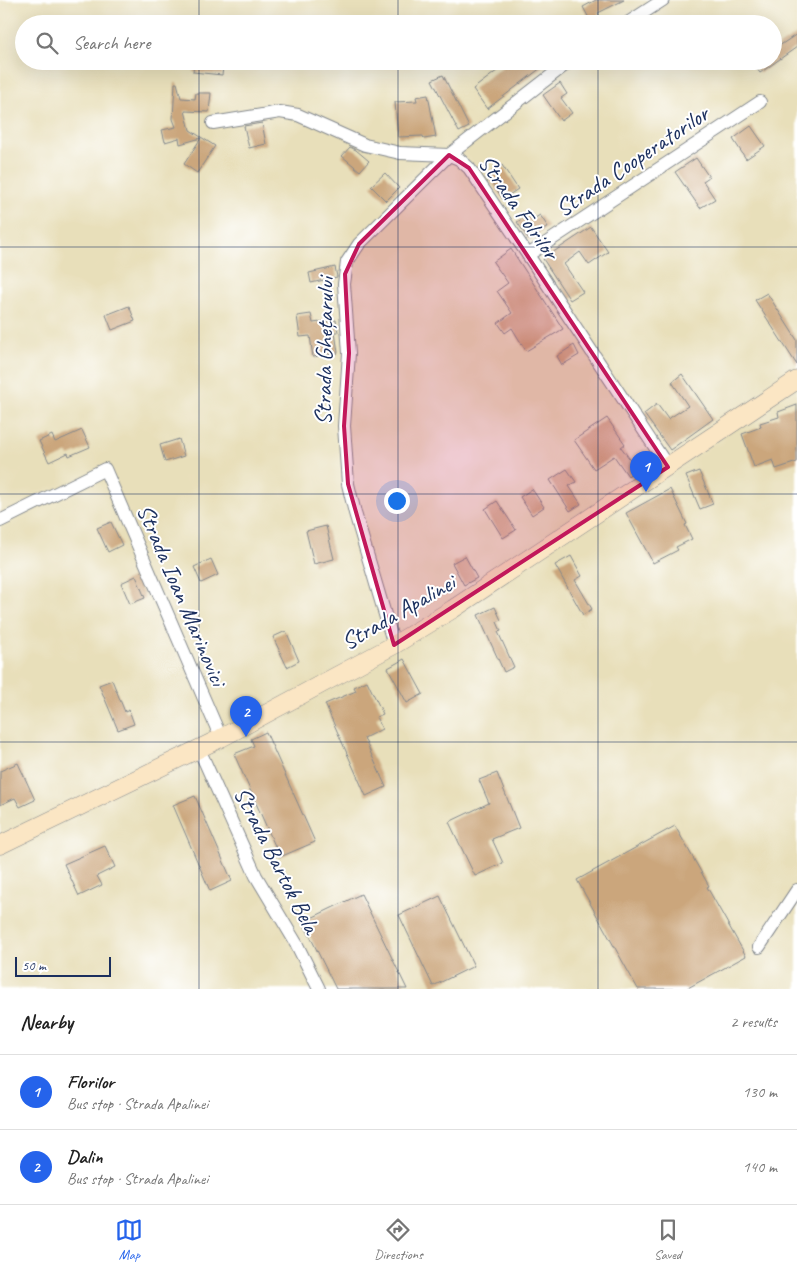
<!DOCTYPE html>
<html lang="en">
<head>
<meta charset="utf-8">
<style>
	:root { --surface:#fff; --page:#f6f6f6; --text:#222; --muted:#767676; --line:#e0e0e0; --accent:#2563eb }
	body { margin:0; font-family:Caveat,sans-serif; background:var(--page); color:var(--text) }
	.scale { position:absolute; left:15px; bottom:12px; width:96px; box-sizing:border-box; padding-left:5px; border:2px solid #1b2f5e; border-top:0; font-size:14px; line-height:18px; white-space:nowrap; color:#1b2f5e; -webkit-text-stroke:4px #fff; paint-order:stroke }
	.you { position:absolute; left:396px; top:500px; width:18px; height:18px; margin:-12px; border:4px solid #fff; border-radius:50%; background:#1a73e8; box-shadow:0 0 0 8px #1a73e833 }
	.badge { display:grid; place-items:center; width:32px; height:32px; border-radius:50%; background:var(--accent); color:#fff; font-size:16px; font-weight:700 }
	.pin { position:absolute; translate:-50% -41px; filter:drop-shadow(0 1px 2px #0008) }
	.pin::after { content:''; position:absolute; top:26px; width:18px; height:15px; background:inherit; clip-path:polygon(0 0,100% 0,50% 100%) }
	.list { margin:0; padding:0; list-style:none }
	h2 { display:flex; justify-content:space-between; align-items:center; height:65px; margin:0; padding:0 20px; font-size:21px }
	h2 small { font-size:16px; font-weight:400; color:var(--muted) }
	.list li { display:grid; grid-template-columns:32px 1fr auto; gap:15px; align-items:center; box-sizing:border-box; height:75px; padding:0 20px; border-top:1px solid var(--line) }
	.list b { display:block; font-size:19px; white-space:nowrap }
	.list p { margin:0; font-size:16px; white-space:nowrap; color:var(--muted) }
	.list em { font-size:16px; font-style:normal; color:var(--muted) }
	.icon { flex:none; width:28px; height:28px; fill:none; stroke:currentColor; stroke-width:2; stroke-linecap:round; stroke-linejoin:round }
	.map { position:relative; flex:none; width:797px; height:989px; overflow:hidden }
	.search { position:absolute; background:var(--surface); box-shadow:0 5px 20px #0002; left:15px; right:15px; top:15px; height:55px; display:flex; align-items:center; gap:12px; box-sizing:border-box; padding:0 18px; border-radius:28px; color:var(--muted); font-size:19px }
	.sheet { height:215px; background:var(--surface) }
	nav { display:flex; justify-content:space-around; align-items:center; box-sizing:border-box; height:70px; border-top:1px solid var(--line); background:var(--surface); font-size:14px; color:var(--muted) }
	nav a { display:grid; justify-items:center; gap:2px }
	nav .on { color:var(--accent) }
	.map>svg:first-child { display:block }
	.building { fill:#cba67c }
	.lines { fill:none; stroke-linecap:round; stroke-linejoin:round }
	.street-casing { stroke:#82878c; stroke-width:14 }
	.secondary-casing { stroke:#82878c; stroke-width:19 }
	.street { stroke:#fff; stroke-width:12 }
	.secondary { stroke:#fbe6c4; stroke-width:18 }
	.marked { fill:#c2185b; fill-opacity:0.2; stroke:#c2185b; stroke-width:4; stroke-linejoin:round }
	.grid { fill:none; stroke:#1b2f5e; stroke-width:1; stroke-opacity:0.55 }
	.labels { text-anchor:middle; dominant-baseline:central; stroke-width:4; stroke-linejoin:round; paint-order:stroke }
	.street-label { font-size:24px; fill:#1b2f5e; stroke:#fff }
</style>
</head>
<body>
<div class="map">
<svg width="797" height="989" viewBox="0 0 797 989">
	<rect width="100%" height="100%" fill="#fff"/>
	<filter id="ink" filterUnits="userSpaceOnUse"><feTurbulence type="fractalNoise" baseFrequency=".02" numOctaves="2"/><feDisplacementMap in="SourceGraphic" scale="10" xChannelSelector="R" yChannelSelector="G"/><feConvolveMatrix kernelMatrix="1 2 1 2 8 2 1 2 1" color-interpolation-filters="sRGB"/></filter>
	<filter id="wash" filterUnits="userSpaceOnUse"><feTurbulence type="fractalNoise" baseFrequency=".0096" numOctaves="4" result="noise"/><feDisplacementMap in="SourceGraphic" scale="20" xChannelSelector="R" yChannelSelector="G"/><feGaussianBlur stdDeviation="1.12" result="paint"/><feColorMatrix in="noise" values="0 0 0 0 0 0 0 0 0 0 0 0 0 0 0 0 0 1.4 0 .05"/><feComposite in="paint" operator="in"/></filter>
	<g filter="url(#wash)">
		<rect width="100%" height="100%" fill="#e8dfba"/>
		<g id="blocks">
			<g class="building">
				<path d="M596,0h28l-26,13 6,11h-12l-9,-17z"/>
				<path d="M797,34v13l-37,26 -9,-12h22v-11z"/>
				<path d="M194,61h30l-2,14 -29,-3z"/>
				<path d="M510,61h40l-63,48 -14,-20z"/>
				<path d="M443,75l26,52 -10,5 -27,-52z"/>
				<path d="M175,83h2l4,15 14,1 1,-6h15l-2,19 -24,-1 5,19 25,16 -18,27 -13,-9 17,-26 -21,6 -1,-6 -14,4 -3,-12 14,-3 -3,-8z"/>
				<path d="M560,83l7,11 -6,4 11,15 -11,8 -18,-26z"/>
				<path d="M428,95l8,42 -12,2 -1,-3 -25,1 -3,-35 22,-1 -1,-4z"/>
				<path d="M262,123l4,21 -17,4 -5,-22z"/>
				<path d="M751,126l14,20 -19,13 -13,-20z"/>
				<path d="M350,147l6,3 13,11 -9,10 -18,-15z"/>
				<path d="M696,158l13,19 -6,4 12,18 -15,9 -25,-36z"/>
				<path d="M502,165l16,24 -15,10 -16,-24z"/>
				<path d="M385,173l14,15 -13,13 -15,-15z"/>
				<path d="M529,215l3,5 8,-5 8,12 -19,13 -12,-18z"/>
				<path d="M591,227l17,25 -19,13 -9,-13 -16,12 19,28 -13,8 -27,-41z"/>
				<path d="M511,249l52,80 -37,22 -14,-23 -7,5 -7,-10 14,-10 -15,-22 11,-8 -15,-21z"/>
				<path d="M335,267l2,10 -26,6 -2,-10z"/>
				<path d="M767,293l30,47v25l-42,-65z"/>
				<path d="M129,306l6,15 -23,9 -6,-15z"/>
				<path d="M311,314l2,9 23,-3 2,12h-3l3,21 -25,4 -3,-21 -10,1 -3,-21z"/>
				<path d="M574,345l5,10 -17,10 -5,-9z"/>
				<path d="M682,374l31,45 -43,31 -26,-36 13,-10 11,15 20,-13 -16,-24z"/>
				<path d="M797,405v57l-21,7 -3,-9 -19,7 -12,-33 19,-7 -1,-4 19,-6 -1,-5z"/>
				<path d="M607,418l18,26 -4,3 16,22 -9,7 -14,-20 -20,13 -20,-29z"/>
				<path d="M82,430l8,17 -21,9 -1,-3 -19,9 -10,-21 13,-6 3,7z"/>
				<path d="M179,439l5,17 -19,6 -5,-17z"/>
				<path d="M567,469l9,13 -7,4 12,18 -11,7 -20,-31z"/>
				<path d="M699,471l14,33 -13,5 -14,-33z"/>
				<path d="M532,489l12,18 -12,8 -12,-18z"/>
				<path d="M670,489l17,35 -2,1 7,14 -16,8 2,3 -25,13 -27,-50z"/>
				<path d="M497,501l19,29 -13,8 -18,-29z"/>
				<path d="M111,522l11,23 -14,7 -11,-24z"/>
				<path d="M326,526l8,33 -20,5 -8,-33z"/>
				<path d="M465,556l12,22 -13,7 -12,-22z"/>
				<path d="M571,556l11,20 -7,4 17,29 -9,6 -28,-50z"/>
				<path d="M211,559l7,16 -17,8 -7,-16z"/>
				<path d="M136,576l9,22 -15,6 -9,-21z"/>
				<path d="M495,607l6,13 -4,2 4,9 -3,1 16,35 -10,5 -26,-57z"/>
				<path d="M286,631l13,30 -12,6 -14,-30z"/>
				<path d="M404,659l19,35 -16,9 -19,-35z"/>
				<path d="M112,680l13,32 4,-2 5,14 -16,6 -19,-45z"/>
				<path d="M367,681l16,33 -7,3 6,12 -18,9 22,49 -20,9 -41,-92 31,-13 -2,-4z"/>
				<path d="M266,732l49,110 -35,15 -46,-103 20,-8 -3,-7z"/>
				<path d="M18,763l17,37 -15,7 -5,-9 -15,7v-34z"/>
				<path d="M497,773l22,55 -27,11 11,24 -28,13 -26,-54 40,-19 -10,-23z"/>
				<path d="M195,796l37,85 -22,10 -37,-86z"/>
				<path d="M675,826l34,60 -2,1 39,69 -60,33h-48l-61,-109z"/>
				<path d="M105,846l10,21 -18,9 5,9 -23,11 -15,-32z"/>
				<path d="M361,894l46,95h-71l-33,-67z"/>
				<path d="M440,896l34,70 -41,20 -34,-71z"/>
			</g>
		</g>
	</g>
	<g filter="url(#ink)">
		<use href="#blocks" fill-opacity="0" stroke="#82878c" stroke-width="1"/>
		<g class="lines">
			<g class="street-casing">
				<g id="street">
					<path d="M626,24l37,-24"/>
					<path d="M213,123l67,-11 18,3 67,30 35,8 49,2 10,4 10,9 59,87 140,212"/>
					<path d="M528,255l232,-153"/>
					<path d="M0,521l105,-52 116,269"/>
					<path d="M394,645l-39,-132 -7,-29 -4,-58 5,-73 -5,-69 3,-22 12,-18 90,-89 121,-94"/>
					<path d="M199,749l57,127 40,67 23,46"/>
					<path d="M759,947l38,-57"/>
				</g>
			</g>
			<g class="secondary-casing">
				<path id="secondary" d="M0,845l221,-107 173,-93 59,-36 344,-229"/>
			</g>
			<use href="#street" class="street"/>
			<use href="#secondary" class="secondary"/>
		</g>
	</g>
	<path class="marked" d="M449,155l20,13 199,299 -274,178 -46,-161 -4,-58 5,-73 -4,-79 14,-30z"/>
	<path class="grid" d="M199,0v24M398,0v24M598,0v24M199,61v928M398,61v928M598,61v928M0,247h797M0,494h797M0,742h797"/>
	<g class="labels">
		<g class="street-label">
			<text transform="translate(632 161) rotate(-34)">Strada Cooperatorilor</text>
			<text transform="translate(519 207) rotate(55)">Strada Folrilor</text>
			<text transform="translate(324 351) rotate(-89)">Strada Ghețarului</text>
			<text transform="translate(182 595) rotate(67)">Strada Ioan Marinovici</text>
			<text transform="translate(398 612) rotate(-30)">Strada Apalinei</text>
			<text transform="translate(277 860) rotate(63)">Strada Bartok Bela</text>
		</g>
	</g>
</svg>
<div class="scale">50 m</div>
<div class="you"></div>
<div class="pin badge" style="left:646px;top:492px">1</div>
<div class="pin badge" style="left:246px;top:737px">2</div>
<div class="search"><svg class="icon" aria-label="search" viewBox="0 0 24 24"><circle cx="10" cy="10" r="6"/><path d="M15 15l6 6"/></svg>Search here</div>
</div>
<section class="sheet">
<h2>Nearby<small>2 results</small></h2>
<ul class="list">
<li><span class="badge">1</span><div><b>Florilor</b><p>Bus stop · Strada Apalinei</p></div><em>130 m</em></li>
<li><span class="badge">2</span><div><b>Dalin</b><p>Bus stop · Strada Apalinei</p></div><em>140 m</em></li>
</ul>
</section>
<nav>
<a class="on"><svg class="icon" aria-label="map" viewBox="0 0 24 24"><path d="M3 6l6-2 6 2 6-2v14l-6 2-6-2-6 2zM9 4v14M15 6v14"/></svg>Map</a>
<a><svg class="icon" aria-label="directions" viewBox="0 0 24 24"><path d="M12 3l9 9-9 9-9-9zM9 14v-3h6M13 9l2 2-2 2"/></svg>Directions</a>
<a><svg class="icon" aria-label="saved" viewBox="0 0 24 24"><path d="M7 4h10v16l-5-4-5 4z"/></svg>Saved</a>
</nav>
</body>
</html>
